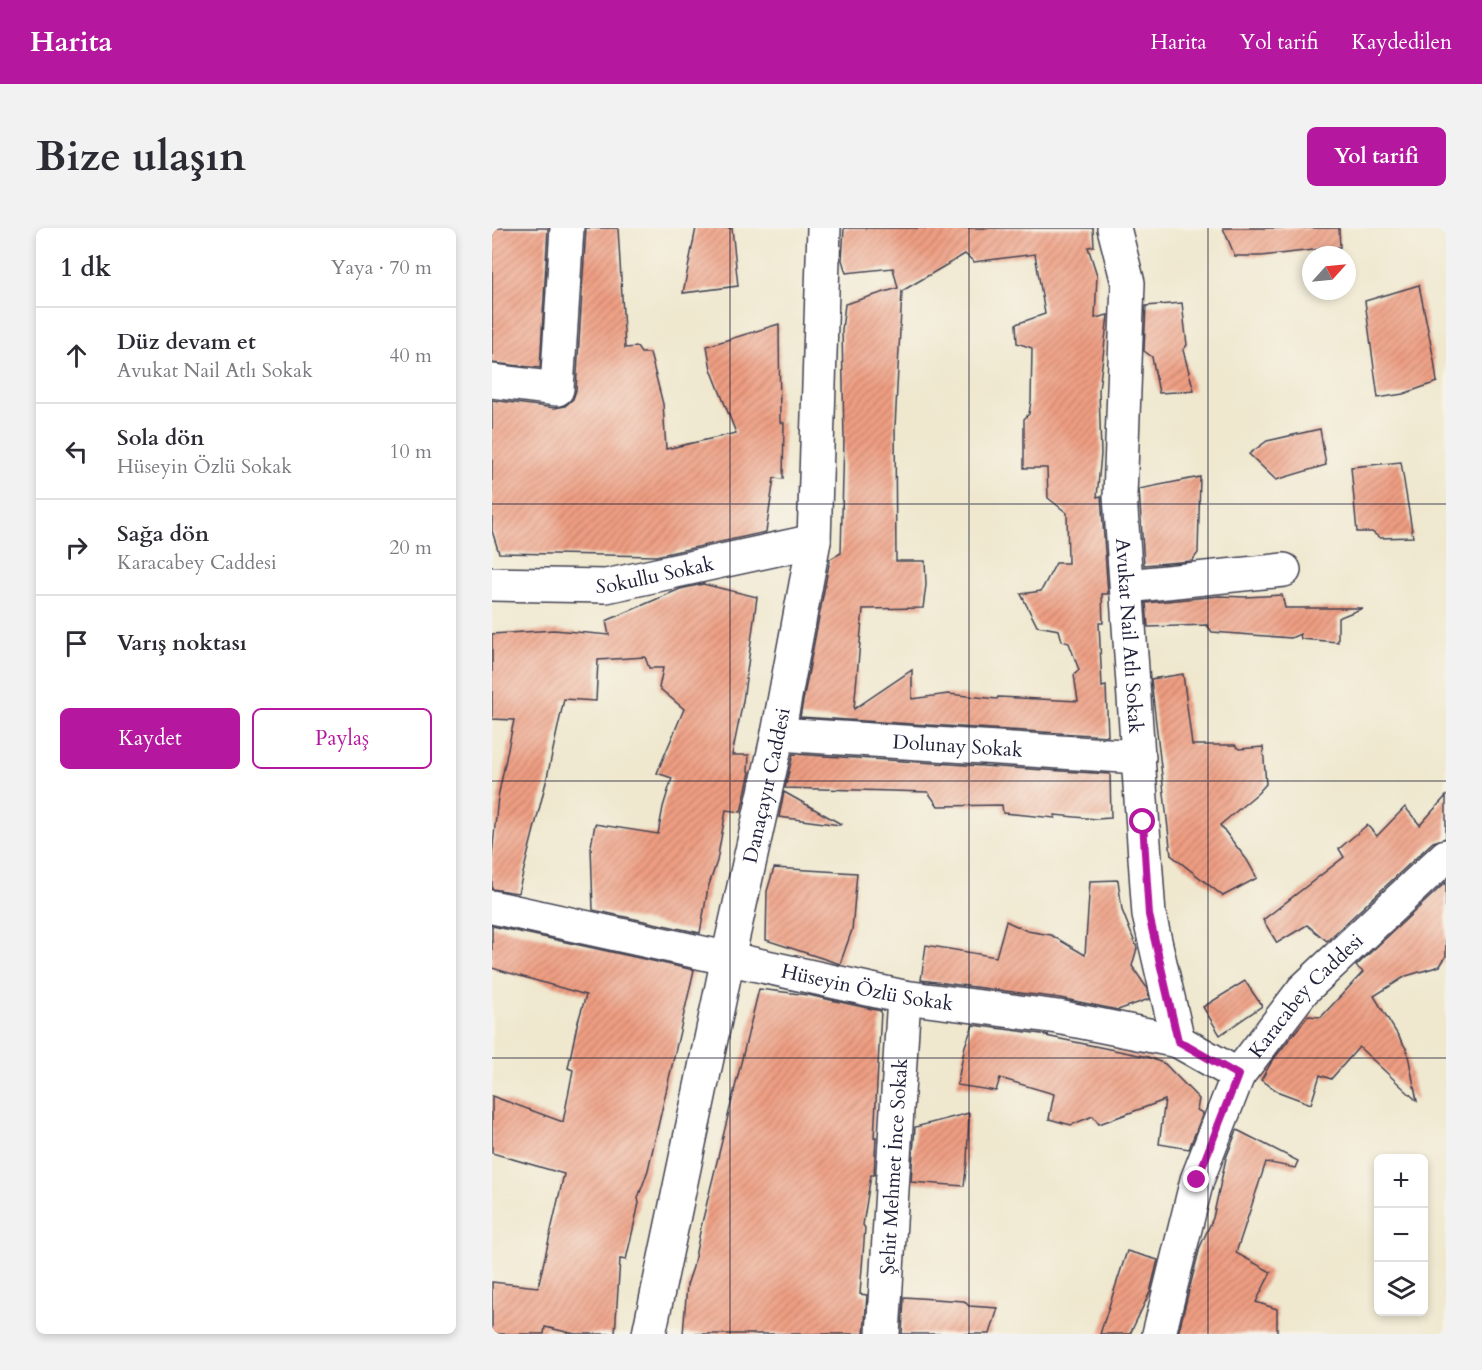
<!DOCTYPE html>
<html lang="tr">
<head>
<meta charset="utf-8">
<style>
	:root { --surface:#fff; --page:#f2f2f3; --text:#2b2b33; --muted:#7c7c81; --line:#e1e1e2; --accent:#b5179e }
	body { margin:0; font-family:Cardo,serif; background:var(--page); color:var(--text) }
	.controls { position:absolute; right:18px; bottom:18px; display:grid; overflow:hidden; border-radius:9px; box-shadow:0 3px 9px #0003 }
	.controls button { width:54px; height:54px; display:grid; place-items:center; padding:0; border:0; border-bottom:2px solid var(--line); background:var(--surface); color:var(--text); font:30px sans-serif }
	.compass { position:absolute; left:810px; top:18px; width:54px; height:54px; border-radius:50%; background:var(--surface); box-shadow:0 3px 9px #0003; rotate:63deg }
	.stop { position:absolute; width:18px; height:18px; margin:-14px; border:4px solid #b5179e; border-radius:50%; background:#fff }
	.stop.end { background:#b5179e; border-color:#fff; box-shadow:0 2px 6px #0008 }
	.list { margin:0; padding:0; list-style:none }
	h2 { display:flex; justify-content:space-between; align-items:center; height:78px; margin:0; padding:0 24px; font-size:26px }
	h2 small { font-size:20px; font-weight:400; color:var(--muted) }
	.list li { display:grid; grid-template-columns:39px 1fr auto; gap:18px; align-items:center; box-sizing:border-box; height:96px; padding:0 24px; border-top:2px solid var(--line) }
	.list b { display:block; font-size:22px; white-space:nowrap }
	.list p { margin:0; font-size:20px; white-space:nowrap; color:var(--muted) }
	.list em { font-size:20px; font-style:normal; color:var(--muted) }
	.actions { display:flex; gap:12px; padding:18px 24px }
	.actions a { flex:1; padding:14px 0; border:2px solid var(--accent); border-radius:9px; text-align:center; font-size:21px; color:var(--accent) }
	.actions .main { background:var(--accent); color:#fff }
	.icon { flex:none; width:33px; height:33px; fill:none; stroke:currentColor; stroke-width:2; stroke-linecap:round; stroke-linejoin:round }
	.map { position:relative; flex:none; width:954px; height:1106px; overflow:hidden; border-radius:9px }
	header { display:flex; align-items:center; gap:36px; box-sizing:border-box; height:84px; padding:0 30px; background:var(--accent); color:#fff }
	header strong { font-size:28px }
	nav { display:flex; gap:33px; margin-inline-start:auto; font-size:21px }
	.intro { display:flex; align-items:center; justify-content:space-between; box-sizing:border-box; height:144px; padding:0 36px }
	h1 { margin:0; font-size:42px }
	.button { padding:15px 27px; border-radius:9px; background:var(--accent); color:#fff; font-size:21px; font-weight:700 }
	main { display:flex; gap:36px; padding:0 36px }
	aside { flex:1; background:var(--surface); border-radius:9px; box-shadow:0 3px 9px #0003 }
	.map>svg:first-child { display:block }
	.building { fill:url(#building-hatch); fill-rule:evenodd }
	.lines { fill:none; stroke-linecap:round; stroke-linejoin:round }
	.minor-casing { stroke:#414051; stroke-width:36 }
	.minor { stroke:#fff; stroke-width:33 }
	.route { stroke:#b5179e; stroke-width:8 }
	.grid { fill:none; stroke:#22223b; stroke-width:1.5; stroke-opacity:0.55 }
	.labels { text-anchor:middle; dominant-baseline:central; stroke-width:4.5; stroke-linejoin:round; paint-order:stroke }
	.street-label { font-size:20px; fill:#22223b; stroke:#f7f3e8 }
</style>
</head>
<body>
<header>
<strong>Harita</strong>
<nav><a>Harita</a><a>Yol tarifi</a><a>Kaydedilen</a></nav>
</header>
<div class="intro"><h1>Bize ulaşın</h1><a class="button">Yol tarifi</a></div>
<main>
<aside>
<h2>1 dk<small>Yaya · 70 m</small></h2>
<ul class="list">
<li><svg class="icon" aria-label="ahead" viewBox="0 0 24 24"><path d="M12 20V5M6 11l6-6 6 6"/></svg><div><b>Düz devam et</b><p>Avukat Nail Atlı Sokak</p></div><em>40 m</em></li>
<li><svg class="icon" aria-label="left" viewBox="0 0 24 24"><path d="M17 20v-9H6M10 6l-5 5 5 5"/></svg><div><b>Sola dön</b><p>Hüseyin Özlü Sokak</p></div><em>10 m</em></li>
<li><svg class="icon" aria-label="right" viewBox="0 0 24 24"><path d="M7 20v-9h11M14 6l5 5-5 5"/></svg><div><b>Sağa dön</b><p>Karacabey Caddesi</p></div><em>20 m</em></li>
<li><svg class="icon" aria-label="arrive" viewBox="0 0 24 24"><path d="M6 21V4h12l-3 4 3 4H6"/></svg><div><b>Varış noktası</b></div></li>
</ul>
<div class="actions"><a class="main">Kaydet</a><a>Paylaş</a></div>
</aside>
<div class="map">
<svg width="954" height="1106" viewBox="0 0 954 1106">
	<defs>
		<pattern id="building-hatch" width="6" height="6" patternUnits="userSpaceOnUse" patternTransform="scale(1.5)"><rect width="6" height="6" fill="#ef9e82"/><path d="M-1 1l2-2M0 6l6-6M5 7l2-2" fill="none" stroke="#c1806c"/></pattern>
	</defs>
	<rect width="100%" height="100%" fill="#f7f3e8"/>
	<filter id="ink" filterUnits="userSpaceOnUse"><feTurbulence type="fractalNoise" baseFrequency=".0167" numOctaves="2"/><feDisplacementMap in="SourceGraphic" scale="12" xChannelSelector="R" yChannelSelector="G"/><feConvolveMatrix kernelMatrix="1 2 1 2 8 2 1 2 1" color-interpolation-filters="sRGB"/></filter>
	<filter id="wash" filterUnits="userSpaceOnUse"><feTurbulence type="fractalNoise" baseFrequency=".008" numOctaves="4" result="noise"/><feDisplacementMap in="SourceGraphic" scale="24" xChannelSelector="R" yChannelSelector="G"/><feGaussianBlur stdDeviation="1.35" result="paint"/><feColorMatrix in="noise" values="0 0 0 0 0 0 0 0 0 0 0 0 0 0 0 0 0 1.4 0 .05"/><feComposite in="paint" operator="in"/></filter>
	<g filter="url(#wash)">
		<rect width="100%" height="100%" fill="#efe8cf"/>
		<g id="blocks">
			<g class="building">
				<path d="M0,0h56l-8,140 -48,-5z"/>
				<path d="M94,0h32l7,120 12,-1 4,6h9l13,51 3,45 70,-16 -25,-64 -4,-23 72,-22 1,98 4,1 -1,56 -9,-1 -8,54 -110,24 -157,-3 -7,-22v-131l63,8 10,-2 8,-7 3,-9z"/>
				<path d="M204,0h36l6,58 -55,7z"/>
				<path d="M352,0h249l1,18 -6,1 9,28 -2,43 13,-3 -9,75 2,64 -4,43 4,-1 7,98h-6l1,29h-4l3,64 4,-1 2,50 -308,-19 30,-158 11,-6 3,-115 -2,-108 3,-26 53,-16 -5,-20 -47,5 -4,-13zM473,26l9,8 61,-8 10,60 -29,10 1,19 15,5 -1,53 -2,13 -5,5v49h23l1,30 19,15 1,50h-12l-15,28 -20,3 16,32 22,4 3,11 7,2 10,27 -5,5 4,26 -80,-4 -1,2 -49,-5 -36,5v-29l-58,39 9,-100 60,-1 3,-23 -1,-24h-29l-1,-134 7,-136z"/>
				<path d="M731,0h116l1,19 -79,9h-26z"/>
				<path d="M927,57l15,75 3,22 -34,12 -25,4 -13,-97z"/>
				<path d="M690,75l5,42 -4,5 11,41 -35,2 -7,-36 -8,-6 2,-45z"/>
				<path d="M828,201l6,36 -50,15 -27,-26 18,-13z"/>
				<path d="M909,234l12,75 -33,1 -8,-6h-15l-6,-65z"/>
				<path d="M708,249l-2,76 -6,8 -48,4 -5,-76z"/>
				<path d="M211,356l54,13 -14,104 -11,54h17l-1,16 2,1 -9,40 -15,-2 -9,51 -9,27 -8,45 -107,-23 -2,-64 4,-22 63,10 5,-27 9,-29 -15,-5 27,-64 -25,-21 4,-20h-14l-4,-11 -47,3 -2,41 -32,-2 -18,83 -28,111 -26,-4v-34l6,-58 16,-77 -22,-1v-85l62,-4 55,5 -3,-14 74,-32z"/>
				<path d="M790,367l3,13h78l-25,10v24l-37,-3 -1,-5 -9,4 -79,-6 -5,-7 -59,2 -2,-24 73,-7 26,1z"/>
				<path d="M691,446l9,71h43l4,4 24,-2 3,37 -8,9 -38,32 27,35 10,18 -34,18 -52,-41 -20,-176z"/>
				<path d="M301,526l317,20 1,44 -15,1 -41,-4v3l-52,-5 -1,-8 -64,1 -10,-14 -143,-4z"/>
				<path d="M292,564l57,32 -1,1 -61,-8z"/>
				<path d="M954,568v42l-13,4 -106,99 -20,-16 -30,18 -14,-23 81,-63 -5,-8 9,-8 19,-16 10,11 28,-29 15,18z"/>
				<path d="M282,640l83,5 -5,57 -12,34 -74,-24 1,-49z"/>
				<path d="M626,652l4,30 15,38 -5,18 15,22 2,11 -31,11 -58,-12 -139,-18 5,-35 70,12 10,-36 21,10 24,4 34,20 5,-74z"/>
				<path d="M954,654v74l-6,10 -34,10 -32,20 33,54 10,51 -58,-54 -28,32 -11,-4 -9,29 -32,-12 -18,-12 11,-19 36,-45 13,1 42,-45 -7,-6z"/>
				<path d="M0,698l202,44 -46,200 -10,28 1,5 -13,57 -6,-1 -5,75h-40l-30,-7 -1,7h-52v-52l46,5 26,-113 -72,-21v-57l71,26 10,-52 -5,-2 9,-43 9,-30 -94,-27z"/>
				<path d="M753,753l17,25 -42,29 -17,-28z"/>
				<path d="M267,761l49,6 73,16 -7,127 2,-1 -2,38h-3l-8,50 2,3 -5,66 7,1 -3,39h-181l4,-49 6,-18 8,-40z"/>
				<path d="M481,797l76,10 -3,1 102,21 17,7 34,35 -2,11 6,3 -14,36 -30,-5 6,-44 -66,24 -6,-8 -22,9 -22,-6 5,-25 -54,-16 -4,13 -39,-6 8,-39z"/>
				<path d="M477,885l-2,48 -3,25 -53,-4 4,-55z"/>
				<path d="M745,902l61,31 -3,7 -29,-6 -30,91 35,19 -15,30 21,7v25h-99l22,-87 13,-29 13,-60z"/>
				<path d="M635,1023l31,9 -8,32 -20,42h-30z"/>
				<path d="M412,1069l60,4 5,5 29,2 -8,26h-88z"/>
			</g>
		</g>
	</g>
	<g filter="url(#ink)">
		<use href="#blocks" fill-opacity="0" stroke="#414051" stroke-width="1.5"/>
		<g class="lines">
			<g class="minor-casing">
				<g id="minor">
					<path id="s1" d="M622,0l14,55 -8,213 29,419 29,126"/>
					<path d="M0,153l65,8 10,-161"/>
					<path id="s2" d="M0,356l114,2 208,-45"/>
					<path d="M635,358l157,-16"/>
					<path id="s3" d="M286,506l361,23"/>
					<path id="s4" d="M0,679l412,90 154,20 120,24 60,34"/>
					<path id="s5" d="M157,1106l79,-376 50,-224 36,-193 10,-313"/>
					<path id="s6" d="M391,1106l21,-337"/>
					<path id="s7" d="M667,1106l38,-154 41,-105 65,-85 143,-134"/>
				</g>
			</g>
			<use href="#minor" class="minor"/>
		</g>
	</g>
	<g class="lines" filter="url(#ink)">
		<path class="route" d="M651,594l6,93 29,126 60,34 -41,105"/>
	</g>
	<path class="grid" d="M238,0v1106M477,0v1106M716,0v1106M0,276h954M0,553h954M0,830h954"/>
	<g class="labels">
		<g class="street-label">
			<text stroke="none"><textPath href="#s2" startOffset="164">Sokullu Sokak</textPath></text>
			<text stroke="none"><textPath href="#s1" startOffset="410">Avukat Nail Atlı Sokak</textPath></text>
			<text stroke="none"><textPath href="#s3" startOffset="180">Dolunay Sokak</textPath></text>
			<text stroke="none"><textPath href="#s5" startOffset="561">Danaçayır Caddesi</textPath></text>
			<text stroke="none"><textPath href="#s4" startOffset="384">Hüseyin Özlü Sokak</textPath></text>
			<text stroke="none"><textPath href="#s7" startOffset="376">Karacabey Caddesi</textPath></text>
			<text stroke="none"><textPath href="#s6" startOffset="168">Şehit Mehmet İnce Sokak</textPath></text>
		</g>
	</g>
</svg>
<div class="controls">
<button>+</button>
<button>−</button>
<button><svg class="icon" aria-label="layers" viewBox="0 0 24 24"><path d="M12 4l9 5-9 5-9-5zM3 14l9 5 9-5"/></svg></button>
</div>
<svg class="compass" viewBox="-18 -18 36 36"><path d="M0-13l5 13h-10z" fill="#e53935"/><path d="M0 13l5-13h-10z" fill="#7c7c81"/></svg>
<div class="stop" style="left:651px;top:594px"></div>
<div class="stop end" style="left:705px;top:952px"></div>
</div>
</main>
</body>
</html>
